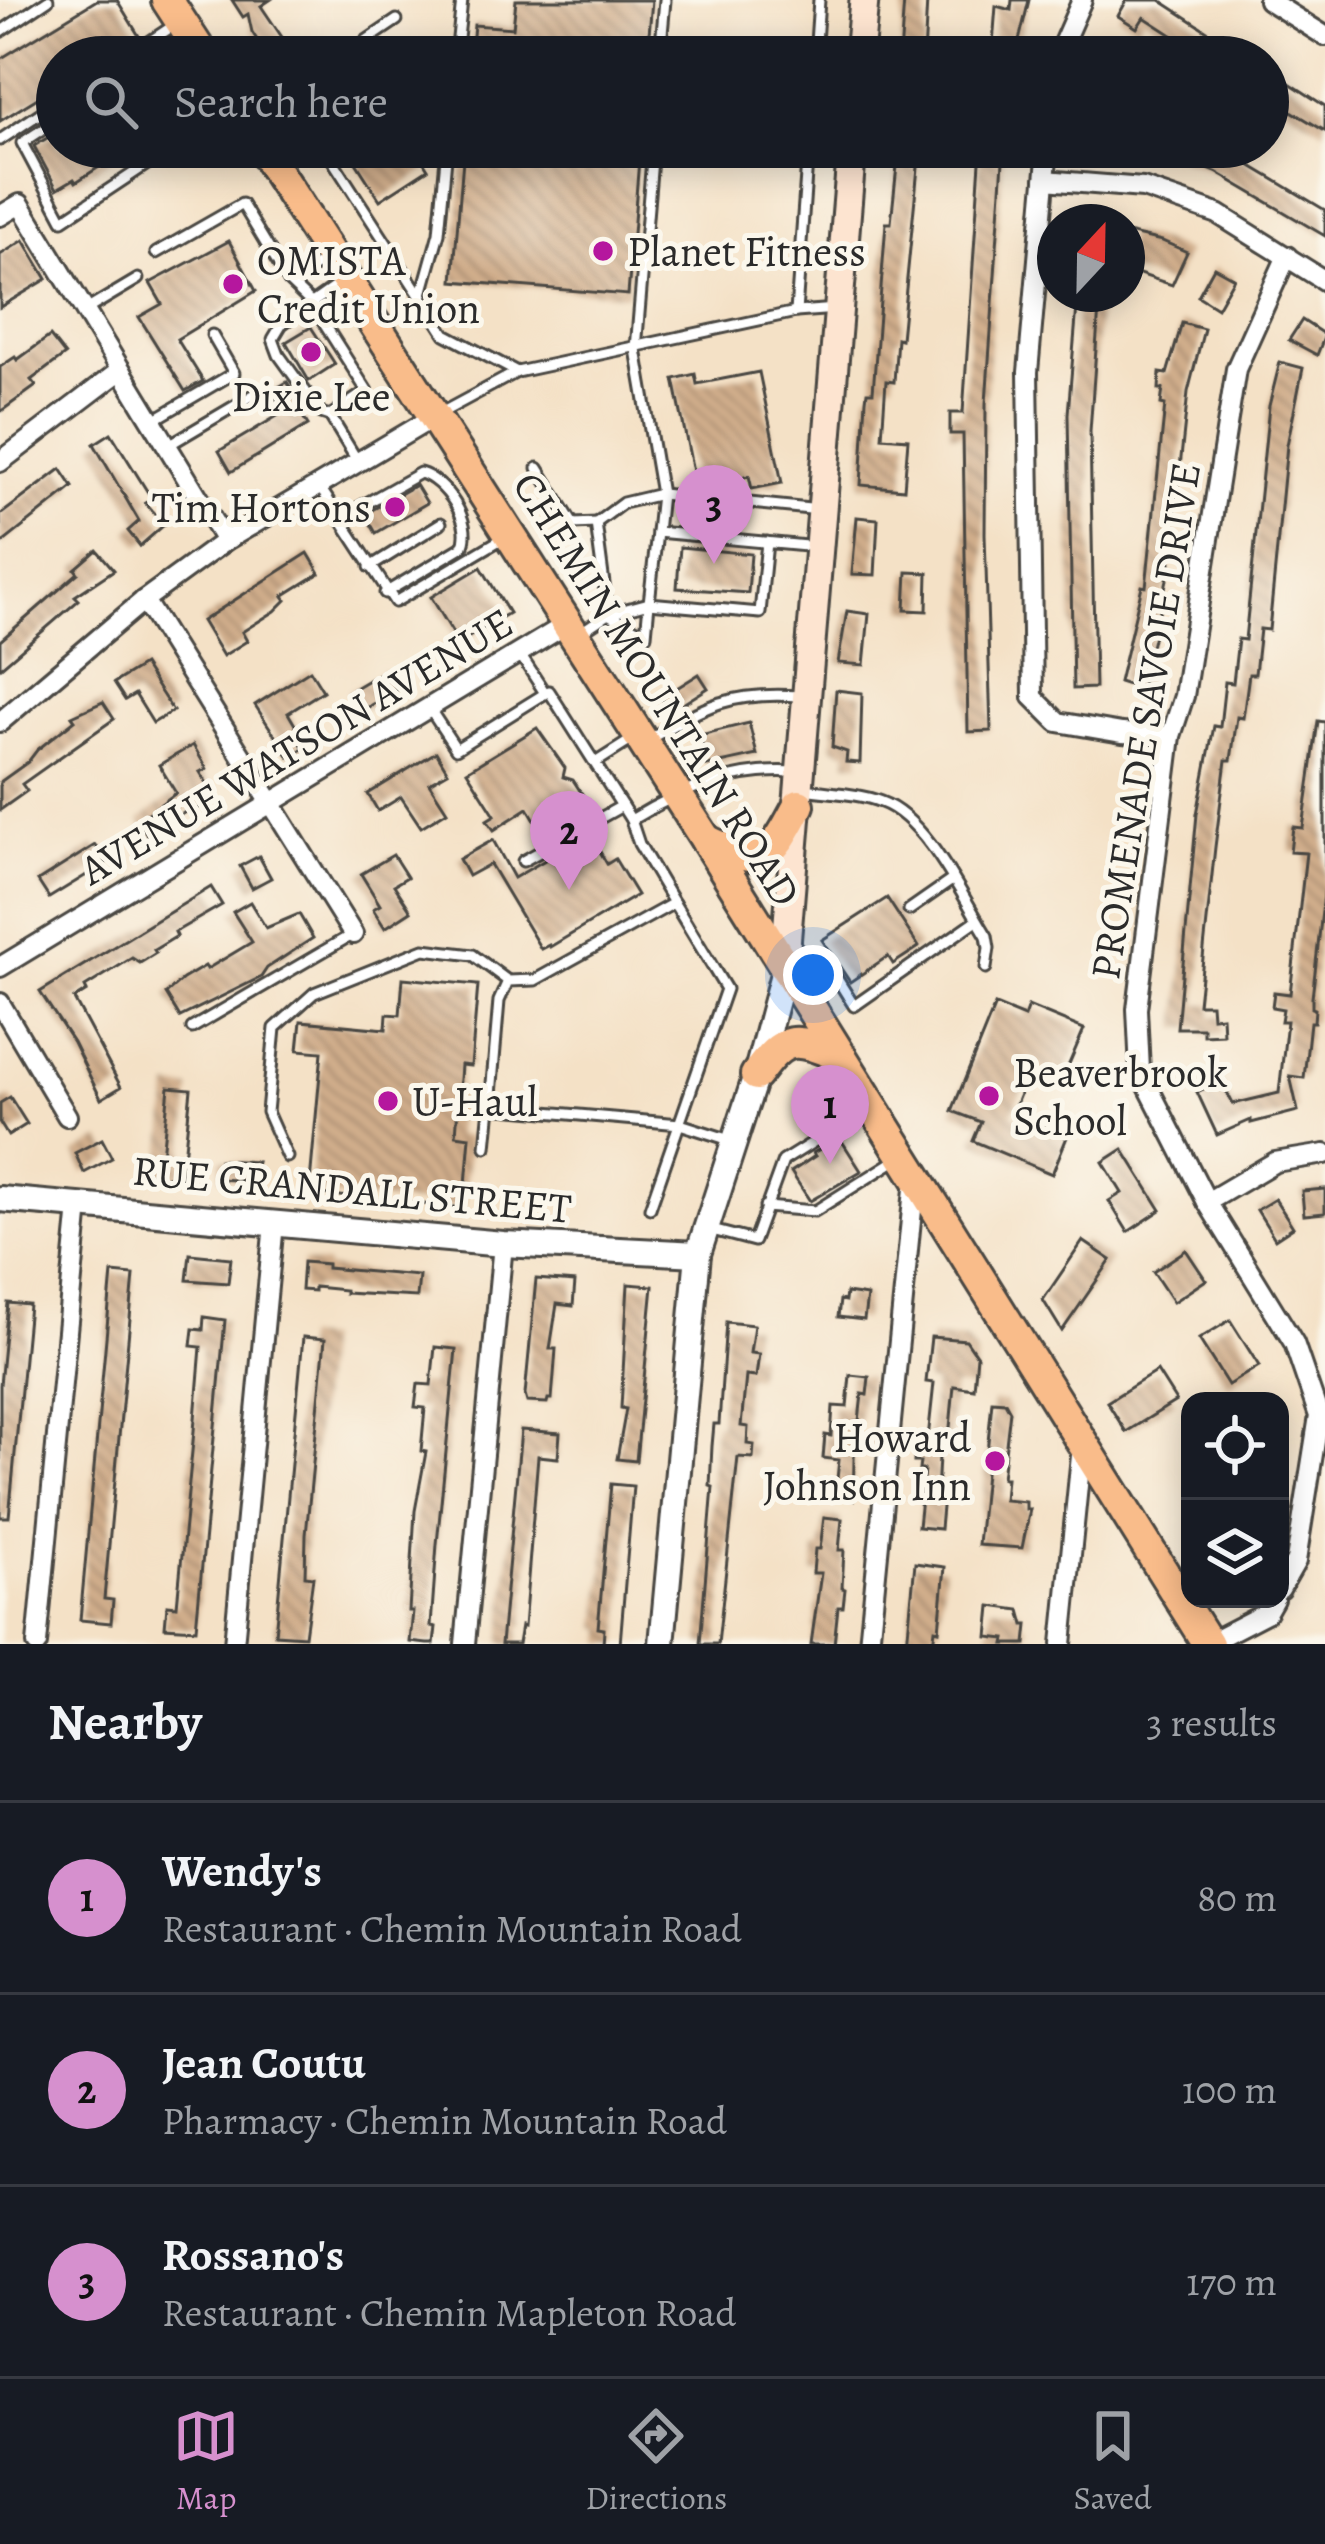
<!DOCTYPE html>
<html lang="en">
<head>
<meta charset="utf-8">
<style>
	:root { --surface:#171b24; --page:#242831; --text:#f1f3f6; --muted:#9ea1a6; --line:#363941; --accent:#d690ce }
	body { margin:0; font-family:Alegreya,serif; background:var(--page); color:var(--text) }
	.controls { position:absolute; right:36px; bottom:36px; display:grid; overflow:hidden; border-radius:24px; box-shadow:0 6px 30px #0003 }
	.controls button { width:108px; height:108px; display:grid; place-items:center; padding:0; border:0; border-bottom:3px solid var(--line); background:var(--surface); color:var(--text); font:60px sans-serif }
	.compass { position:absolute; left:1037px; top:204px; width:108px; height:108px; border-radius:50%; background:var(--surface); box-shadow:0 6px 30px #0003; rotate:22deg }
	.you { position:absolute; left:813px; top:975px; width:42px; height:42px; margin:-30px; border:9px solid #fff; border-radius:50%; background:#1a73e8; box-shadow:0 0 0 18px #1a73e833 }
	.badge { display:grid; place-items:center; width:78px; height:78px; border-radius:50%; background:var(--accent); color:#111; font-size:39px; font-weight:700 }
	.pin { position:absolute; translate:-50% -99px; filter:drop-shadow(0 3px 6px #0008) }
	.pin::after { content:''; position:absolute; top:63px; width:42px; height:36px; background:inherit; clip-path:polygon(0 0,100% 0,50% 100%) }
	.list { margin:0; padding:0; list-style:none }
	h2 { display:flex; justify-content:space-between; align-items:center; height:156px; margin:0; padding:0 48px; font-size:51px }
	h2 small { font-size:39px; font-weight:400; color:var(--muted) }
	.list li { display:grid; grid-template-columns:78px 1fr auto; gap:36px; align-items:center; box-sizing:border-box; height:192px; padding:0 48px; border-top:3px solid var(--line) }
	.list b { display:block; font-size:45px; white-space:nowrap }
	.list p { margin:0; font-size:39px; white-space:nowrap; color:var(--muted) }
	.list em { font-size:39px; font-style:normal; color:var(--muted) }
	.icon { flex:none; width:66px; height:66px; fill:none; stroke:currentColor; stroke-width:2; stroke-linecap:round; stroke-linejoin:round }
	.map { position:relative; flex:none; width:1325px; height:1644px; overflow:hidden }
	.search { position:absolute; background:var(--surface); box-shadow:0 6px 30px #0003; left:36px; right:36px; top:36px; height:132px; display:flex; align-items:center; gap:30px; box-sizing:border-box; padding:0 42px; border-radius:66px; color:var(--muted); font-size:45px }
	.sheet { height:732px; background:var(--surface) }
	nav { display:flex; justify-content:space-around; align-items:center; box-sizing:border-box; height:168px; border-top:3px solid var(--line); background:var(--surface); font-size:33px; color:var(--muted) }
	nav a { display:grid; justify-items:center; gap:6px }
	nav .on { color:var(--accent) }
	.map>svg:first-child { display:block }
	.building { fill:url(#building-back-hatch) }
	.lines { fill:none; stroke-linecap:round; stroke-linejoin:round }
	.service-casing { stroke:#494642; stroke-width:15 }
	.minor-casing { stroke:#494642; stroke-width:24 }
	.tertiary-casing { stroke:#494642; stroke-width:30 }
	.secondary-casing { stroke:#494642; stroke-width:33 }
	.primary-casing { stroke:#494642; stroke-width:36 }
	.service { stroke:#fff; stroke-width:9 }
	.minor { stroke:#fff; stroke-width:18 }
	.tertiary { stroke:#fff; stroke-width:24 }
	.secondary { stroke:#fde4d0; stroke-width:27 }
	.primary { stroke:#f9bc8a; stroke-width:30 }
	.poi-dot { fill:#b5179e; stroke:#fbf7ec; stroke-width:4.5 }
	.labels { text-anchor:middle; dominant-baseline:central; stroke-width:10; stroke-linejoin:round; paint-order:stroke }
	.poi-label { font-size:42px; fill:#2b2b2b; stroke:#fbf7ec; text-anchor:start }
	.street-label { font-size:42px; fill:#2b2b2b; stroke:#fbf7ec }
</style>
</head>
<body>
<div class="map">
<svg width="1325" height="1644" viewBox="0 0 1325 1644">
	<defs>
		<pattern id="building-back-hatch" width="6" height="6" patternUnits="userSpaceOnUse" patternTransform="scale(3)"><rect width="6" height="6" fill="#d0ad8b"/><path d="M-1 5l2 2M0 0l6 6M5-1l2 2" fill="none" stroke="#a98d72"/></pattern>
	</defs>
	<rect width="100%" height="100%" fill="#fbf7ec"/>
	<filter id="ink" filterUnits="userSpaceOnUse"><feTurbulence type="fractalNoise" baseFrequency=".00833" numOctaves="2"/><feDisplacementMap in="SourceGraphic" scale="24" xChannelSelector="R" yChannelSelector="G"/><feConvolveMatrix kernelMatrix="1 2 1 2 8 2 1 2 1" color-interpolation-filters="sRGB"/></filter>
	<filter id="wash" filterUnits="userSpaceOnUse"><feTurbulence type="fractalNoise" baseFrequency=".004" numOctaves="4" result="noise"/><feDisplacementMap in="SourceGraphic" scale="48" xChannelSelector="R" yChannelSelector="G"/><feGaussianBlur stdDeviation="2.7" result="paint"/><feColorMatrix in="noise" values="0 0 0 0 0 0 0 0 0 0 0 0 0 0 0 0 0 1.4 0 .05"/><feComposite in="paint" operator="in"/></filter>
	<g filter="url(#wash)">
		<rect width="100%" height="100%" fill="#f4e1c6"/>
		<g id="blocks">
			<g class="building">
				<path d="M97,0h20l22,36 -34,21h-48v29l-57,35v-62z"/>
				<path d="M232,0h38l-9,6 29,43 -13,8h-9l-16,-25 -4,-18 -5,3z"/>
				<path d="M516,0h136l-5,57h-176l3,-32 39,3z"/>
				<path d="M904,0h23l-3,57h-24z"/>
				<path d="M1012,0h17l-14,57h-23l4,-51 15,4z"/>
				<path d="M1127,0h33l87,57h-41l-62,-40 -7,11 -19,-12z"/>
				<path d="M1268,69l57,37v25l-57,-34z"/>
				<path d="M57,132v15h73l-54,35 -2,-3 -17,10 -23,-43z"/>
				<path d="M346,147h68l14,22 -48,31z"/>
				<path d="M464,147h176l-12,148 -175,-14z"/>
				<path d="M899,147h21l-19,192 -4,-1 -3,44 -8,-1 -4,56 26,2 -4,50 -43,-4 5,-85 1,-8h6l13,-169h5z"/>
				<path d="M981,147h23l-18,256 -1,131 6,197 -23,1 -5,-298h-13v-21h13z"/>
				<path d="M1151,147h61l21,8 92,55v26l-109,-64z"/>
				<path d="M1127,233l35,8 25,11 -15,33 -45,-15z"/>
				<path d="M24,240l23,39 -47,28v-52z"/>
				<path d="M229,241l27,50 -79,48 26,42 -18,10 -46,-74 23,-13 -12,-21z"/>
				<path d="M1214,267l20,11 -17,30 -19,-12z"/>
				<path d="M1078,294h22l-10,137 5,257 -22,1 -5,-275z"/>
				<path d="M1302,320l23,15 -8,20 -28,-15z"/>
				<path d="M1182,323l22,6 -16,63 -19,179 -28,118 -22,-7 23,-96 4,1 19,-182 -4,-1 2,-15h-4l1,-16 7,1z"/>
				<path d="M311,327l24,37 -26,17 -23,-39z"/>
				<path d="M50,336l15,19 -34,25 5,6 -36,26v-45l15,-10 2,3z"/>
				<path d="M1280,362l23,6 -16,77 -18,185 -9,-1 -5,45h-6l-6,44 -6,-1 -6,43h-5l-11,87 -17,157h13l1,13 10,-1 1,18 -20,1v-7h-26l20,-214 17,-88 6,1 5,-45 8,1 5,-44 7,1 24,-234z"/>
				<path d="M759,372l23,111 -30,6 -3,-13 -53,10 -22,-107 21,-5 2,10z"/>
				<path d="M287,382l14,21 -5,3 12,19 -77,47 -12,-21 65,-39 -12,-21z"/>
				<path d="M111,433l41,66 -7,4 19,22 -24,21 -12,-15 11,-10 -45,-77z"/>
				<path d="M61,469l12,18 -73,58v-30z"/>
				<path d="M416,485l11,18 -51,30 -11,-19z"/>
				<path d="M857,517l21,2 -3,56 -23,-1z"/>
				<path d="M680,547l71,7 -3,39 -71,-5z"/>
				<path d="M97,550l17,20 -39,26 4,4 -79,68v-27l78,-68 -3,-4z"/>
				<path d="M308,553l12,20 -37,23 3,4 -11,11 -33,21 5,9 -24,15 -21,-35z"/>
				<path d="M481,567l28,46 -50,30 -28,-46z"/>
				<path d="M907,572l21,1 -1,38 -22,-1z"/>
				<path d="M847,611l22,3 -5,51 -26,-2z"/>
				<path d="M143,665l30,46 -20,12 -18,-29 -10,6 -11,-17z"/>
				<path d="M310,670l13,21 -35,22 13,22 -4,3 7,10 -15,9 -34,-52z"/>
				<path d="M385,670l12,20 -32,19 -5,-8 -5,4 -7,-13z"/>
				<path d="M699,674l9,14 -38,24 -9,-14z"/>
				<path d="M836,690l26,3 -2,70 -14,-1 1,-10 -15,-5z"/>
				<path d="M103,702l11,17 -92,65 5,7 -27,19v-28l28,-20 9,-12 38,-30 -3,-4z"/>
				<path d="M1318,721l7,1v163l-13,113v10l3,1 -1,13h-4l-6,56 -14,-2 8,35 -47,12v-3l-34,15 -20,-43 24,-11 12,23 46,-11 8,-72h-6l2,-12 -11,-2 2,-15 16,2 16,-141 -16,-1 3,-25 10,1z"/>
				<path d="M749,723l8,32 -50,11 -7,-31z"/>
				<path d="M537,728l28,40 -2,9 10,3 15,23 -2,7 -8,5 2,4 -34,19 -18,-30 -34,22 -7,-10 8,-5 -28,-44z"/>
				<path d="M193,745l14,24 -7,3 16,26 -22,13 -2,-3 -45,27 -8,-15 37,-27 -17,-28z"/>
				<path d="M436,752l12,20 -19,11 18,28 -26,16 -20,-30 -23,14 -10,-17z"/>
				<path d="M590,834l17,30 8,-5 22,36 -87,52 -1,-2 -8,4 -51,-85 -22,12 -9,-17 34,-19 21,38z"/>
				<path d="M95,845l11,18 -57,35 -11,-17z"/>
				<path d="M393,855l14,22 -13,8 17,26 -26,17 -12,-19 7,-4 -19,-31z"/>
				<path d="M259,856l12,22 -19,10 -12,-22z"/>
				<path d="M211,887l11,18 -47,27 2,4 -23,14 2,3 -16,10 -8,-5 -47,29 2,4 -13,8 47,88 -20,12 -28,-57 -33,-50z"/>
				<path d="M887,898l32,49 -26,17 -5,-8 -38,26 -28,-42z"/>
				<path d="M250,902l16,26 33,-14 14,24 -46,30 -6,9 -81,40 -14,-23 17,-15 22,-13 2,3 45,-27 -19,-30z"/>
				<path d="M403,978l75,7 -7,81 -10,-1 -5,70 14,2 -6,71 -155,-15 13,-141 -24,-2 3,-29 85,8 1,-15 13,1z"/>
				<path d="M995,1005l29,12 4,-11 56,23 -24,56 -31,-13 -17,42 55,23 -15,37 -79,-33 8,-19 -29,-11z"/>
				<path d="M169,1087l22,2 -9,89 -22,-2z"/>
				<path d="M10,1097l17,27 -19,12 -8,-13v-20z"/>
				<path d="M840,1138l21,33 -51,30 -19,-29 24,-16 -2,-3z"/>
				<path d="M102,1139l10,19 -28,15 -9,-20z"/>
				<path d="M1123,1149l38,61 -33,22 -19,-31 13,-8 -19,-31z"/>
				<path d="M220,1160l37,2 -5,19 -33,-2z"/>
				<path d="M1325,1189v24l-21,2 -2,-24z"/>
				<path d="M1275,1199l18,28 -18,12 -18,-29z"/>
				<path d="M1083,1241l28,19 -49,71 -19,-31z"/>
				<path d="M1186,1250l20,30 -33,22 -20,-30z"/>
				<path d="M190,1254l41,4 -3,25 -41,-3z"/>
				<path d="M303,1262l24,2v4l92,8 -2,21 -72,-4v-3l-31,-3v4l-13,-1z"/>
				<path d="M112,1273l22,2 -30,324 9,1 -2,23 -31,-3z"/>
				<path d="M536,1279l39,3 -2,24 -16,-2 -7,45h6l-2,26 -2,24h-4l-1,4 -20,-1 -2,-7z"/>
				<path d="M628,1284l25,2 -17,175 -19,-2 9,-50 -5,-1z"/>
				<path d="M846,1293l21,3 -3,24 -26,-3 2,-17 5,1z"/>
				<path d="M8,1303l21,2 -20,212h-9v-132z"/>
				<path d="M204,1317l21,3 -29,309 -31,-2 2,-22 10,1 17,-175 7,-84 -10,-1 2,-17 10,1z"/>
				<path d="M1230,1320l29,46 -31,19 -29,-46z"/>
				<path d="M726,1322l28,3 -4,28 9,1 -3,23 -10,-1 -5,50 7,1 -1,17 7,1 -1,13 -15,-1 -20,187h-18l13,-157 -3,-1 2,-40 2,-22h5z"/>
				<path d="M303,1337l22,2 -19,196 -1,41 8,1 -8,59 -30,-2z"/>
				<path d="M931,1337l35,3 11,16 -3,33 -20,-3 -5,52 -9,-1 -3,58 6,1 -3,33 -22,-2 6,-57h-5l1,-8h-6l1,-15 12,1 7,-65 -8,-1z"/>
				<path d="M435,1347l21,2 -19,195 -6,82 5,1 -2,17h-7l-17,-2 3,-31h-4l6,-100 11,-59 -5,-1 4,-43 -10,-1 3,-23 13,1z"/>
				<path d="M1157,1371l19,30 -50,31 -19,-30z"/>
				<path d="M850,1375l19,2 -2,18 -5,-1 -3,27h-4l-2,79 -18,-2 4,-38 -16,-2 2,-23 6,1 2,-30 14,1z"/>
				<path d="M992,1401l13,1 5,9 -8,67h4l-2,22 22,2v7h4l-8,39 -44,-3z"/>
				<path d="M521,1430l39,3 -2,25 -20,-2 -14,171 -3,-1 -3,18h-17z"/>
				<path d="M611,1484l22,2 -13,158h-17l1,-15 -6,-1z"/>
				<path d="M824,1517l18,2 -3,31h5l-2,38 3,1 -2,18h-5l-4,37h-23l10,-71h-8l2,-24h5z"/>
				<path d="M915,1563l30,4 -6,63 -4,-1 -2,15h-26z"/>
				<path d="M991,1606l29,4 4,15h4l-2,19h-21l1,-5 -18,-2z"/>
			</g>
		</g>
	</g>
	<g filter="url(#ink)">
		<use href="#blocks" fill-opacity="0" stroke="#494642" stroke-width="3"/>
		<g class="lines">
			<g class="service-casing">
				<g id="service">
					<path d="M0,32l48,-32"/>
					<path d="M126,57l50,-33"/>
					<path d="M157,57l29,-18"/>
					<path d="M342,57l55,-37"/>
					<path d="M456,57l6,-57"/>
					<path d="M660,57l5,-57"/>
					<path d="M815,57l4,-57"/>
					<path d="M57,120l-35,23 41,77 110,-73"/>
					<path d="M0,140l57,-38"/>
					<path d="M324,147l121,187 72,38"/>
					<path d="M277,164l25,-17"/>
					<path d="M156,253l86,-49 47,78 38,-23"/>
					<path d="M289,282l22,21 56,88 -37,25 28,46"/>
					<path d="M422,294l17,-61 8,-86"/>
					<path d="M86,310l52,-31"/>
					<path d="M796,312l12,-165"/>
					<path d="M439,414l78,-42 279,-60 41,-3"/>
					<path d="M330,416l-9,-3 -42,-58 -6,-16 9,-15 60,-42"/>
					<path d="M152,421l82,-48 -22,-38"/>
					<path d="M167,446l93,-55"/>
					<path d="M538,468l35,56 23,-1"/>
					<path d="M319,486l76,116 110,-65"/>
					<path d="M340,518l80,-45c24,6 55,50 42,74l-77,46"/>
					<path d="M657,532l4,-38 159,16"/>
					<path d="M767,542l-7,71 -111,-10 8,-71 160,15"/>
					<path d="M370,567l71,-44"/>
					<path d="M649,603l-3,32 -38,-21z"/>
					<path d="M581,632l27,-18 -12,-91 27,-20 38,-9 -25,-145 17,-202"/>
					<path d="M519,653l26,40"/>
					<path d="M429,708l27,41 93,-58 82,129c49,-30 103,-52 163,-48"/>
					<path d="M648,740c58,-35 83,-49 152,-44"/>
					<path d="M595,763l41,-26"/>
					<path d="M805,789c25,4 53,4 76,13 45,16 81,94 106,134l2,12 -3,20"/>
					<path d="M631,820l8,24 35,59"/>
					<path d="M523,861l99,-55"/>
					<path d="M909,910l43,-30"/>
					<path d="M836,977l18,29 123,-86"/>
					<path d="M192,1028l161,-94"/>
					<path d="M486,1147l4,-40"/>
					<path d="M287,1157l-20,-45 8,-84 39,-35 110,-44 49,6 35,26"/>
					<path d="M765,1207l50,4 81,-51"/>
					<path d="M650,1208l76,-219 -52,-86 -139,77 -27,1 -9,20 -9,106 190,17 53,17"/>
					<path d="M708,1229l46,12 29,-80 82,-51"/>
				</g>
			</g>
			<g class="minor-casing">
				<g id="minor">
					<path d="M1268,0l57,36"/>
					<path d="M1057,57l25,-57"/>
					<path d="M1048,147l-20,225 5,325 25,25 64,11 49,3"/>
					<path d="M1045,180l98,8 75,26 107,67"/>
					<path d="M0,216l20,-12 205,337"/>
					<path d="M0,462l121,-92"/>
					<path d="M144,600l209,334"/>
					<path d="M0,722l144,-122 81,-59 209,-124"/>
					<path d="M0,967l567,-343"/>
					<path d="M0,1003l67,113"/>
					<path d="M1207,1202l68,-40 50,-8"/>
					<path d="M1280,1589l16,-28 23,-145 -25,-73 -87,-141 -67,-131 -3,-62 34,-273 13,-40 52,-327 51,-113"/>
					<path d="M1208,1643l58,-30 8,-14"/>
					<path d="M37,1644l42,-438"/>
					<path d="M234,1644l40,-421"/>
					<path d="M465,1644l38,-400"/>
					<path d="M869,1644l46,-465"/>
					<path d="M1062,1644l20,-198"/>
				</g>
			</g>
			<g class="tertiary-casing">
				<g id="tertiary">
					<path d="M0,1199l503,45 195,10"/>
					<path d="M662,1644l36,-390 58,-179 28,-105"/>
				</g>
			</g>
			<g class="secondary-casing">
				<g id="secondary">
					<path d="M859,57l5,-57"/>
					<path d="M784,970l68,-823"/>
				</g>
			</g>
			<g class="primary-casing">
				<g id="primary">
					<path d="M167,0l37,57"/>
					<path d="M261,147l445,693 502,804"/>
					<path d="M706,840c58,29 64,20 93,-35"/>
					<path d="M756,1075c28,-40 38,-38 81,-20"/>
				</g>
			</g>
			<use href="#service" class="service"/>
			<use href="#minor" class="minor"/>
			<use href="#tertiary" class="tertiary"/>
			<use href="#secondary" class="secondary"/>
			<use href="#primary" class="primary"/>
		</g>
	</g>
	<g class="poi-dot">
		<circle cx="603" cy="251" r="12"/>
		<circle cx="233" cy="284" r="12"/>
		<circle cx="311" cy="352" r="12"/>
		<circle cx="395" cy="507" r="12"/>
		<circle cx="989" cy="1096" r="12"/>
		<circle cx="388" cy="1101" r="12"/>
		<circle cx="995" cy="1461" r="12"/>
	</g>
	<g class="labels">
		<g class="poi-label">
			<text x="627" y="251">Planet Fitness</text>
			<text x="257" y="260">OMISTA<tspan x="257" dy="48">Credit Union</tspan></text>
			<text x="311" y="396" text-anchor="middle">Dixie Lee</text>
			<text x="371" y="507" text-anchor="end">Tim Hortons</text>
			<text x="1013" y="1072">Beaverbrook<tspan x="1013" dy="48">School</tspan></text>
			<text x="412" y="1101">U-Haul</text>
			<text x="971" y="1437" text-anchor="end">Howard<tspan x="971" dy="48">Johnson Inn</tspan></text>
		</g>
		<g class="street-label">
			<text transform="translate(657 689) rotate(58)">CHEMIN MOUNTAIN ROAD</text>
			<text transform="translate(1145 721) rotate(-81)">PROMENADE SAVOIE DRIVE</text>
			<text transform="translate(296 746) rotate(-31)">AVENUE WATSON AVENUE</text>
			<text transform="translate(352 1189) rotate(5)">RUE CRANDALL STREET</text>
		</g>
	</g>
</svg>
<div class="controls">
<button><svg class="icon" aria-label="locate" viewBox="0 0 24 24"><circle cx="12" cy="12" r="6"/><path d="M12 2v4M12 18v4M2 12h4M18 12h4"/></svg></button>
<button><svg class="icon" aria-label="layers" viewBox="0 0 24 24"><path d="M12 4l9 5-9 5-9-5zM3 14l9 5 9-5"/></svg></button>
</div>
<svg class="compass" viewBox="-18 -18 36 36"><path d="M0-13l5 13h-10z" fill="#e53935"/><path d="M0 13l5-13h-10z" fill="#9ea1a6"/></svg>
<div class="you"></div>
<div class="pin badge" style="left:830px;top:1164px">1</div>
<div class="pin badge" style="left:569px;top:890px">2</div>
<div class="pin badge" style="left:714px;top:564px">3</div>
<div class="search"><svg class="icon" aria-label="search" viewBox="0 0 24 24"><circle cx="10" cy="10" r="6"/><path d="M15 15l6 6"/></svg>Search here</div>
</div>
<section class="sheet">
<h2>Nearby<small>3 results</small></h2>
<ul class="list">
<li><span class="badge">1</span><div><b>Wendy's</b><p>Restaurant · Chemin Mountain Road</p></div><em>80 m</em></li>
<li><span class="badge">2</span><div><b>Jean Coutu</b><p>Pharmacy · Chemin Mountain Road</p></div><em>100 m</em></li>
<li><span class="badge">3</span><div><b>Rossano's</b><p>Restaurant · Chemin Mapleton Road</p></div><em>170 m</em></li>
</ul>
</section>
<nav>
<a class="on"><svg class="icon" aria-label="map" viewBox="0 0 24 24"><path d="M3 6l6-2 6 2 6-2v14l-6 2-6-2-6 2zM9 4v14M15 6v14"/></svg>Map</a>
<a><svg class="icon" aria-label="directions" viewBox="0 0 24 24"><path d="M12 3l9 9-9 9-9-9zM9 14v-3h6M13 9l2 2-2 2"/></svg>Directions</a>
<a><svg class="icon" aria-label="saved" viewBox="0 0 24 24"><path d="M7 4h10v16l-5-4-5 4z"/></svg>Saved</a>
</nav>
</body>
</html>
